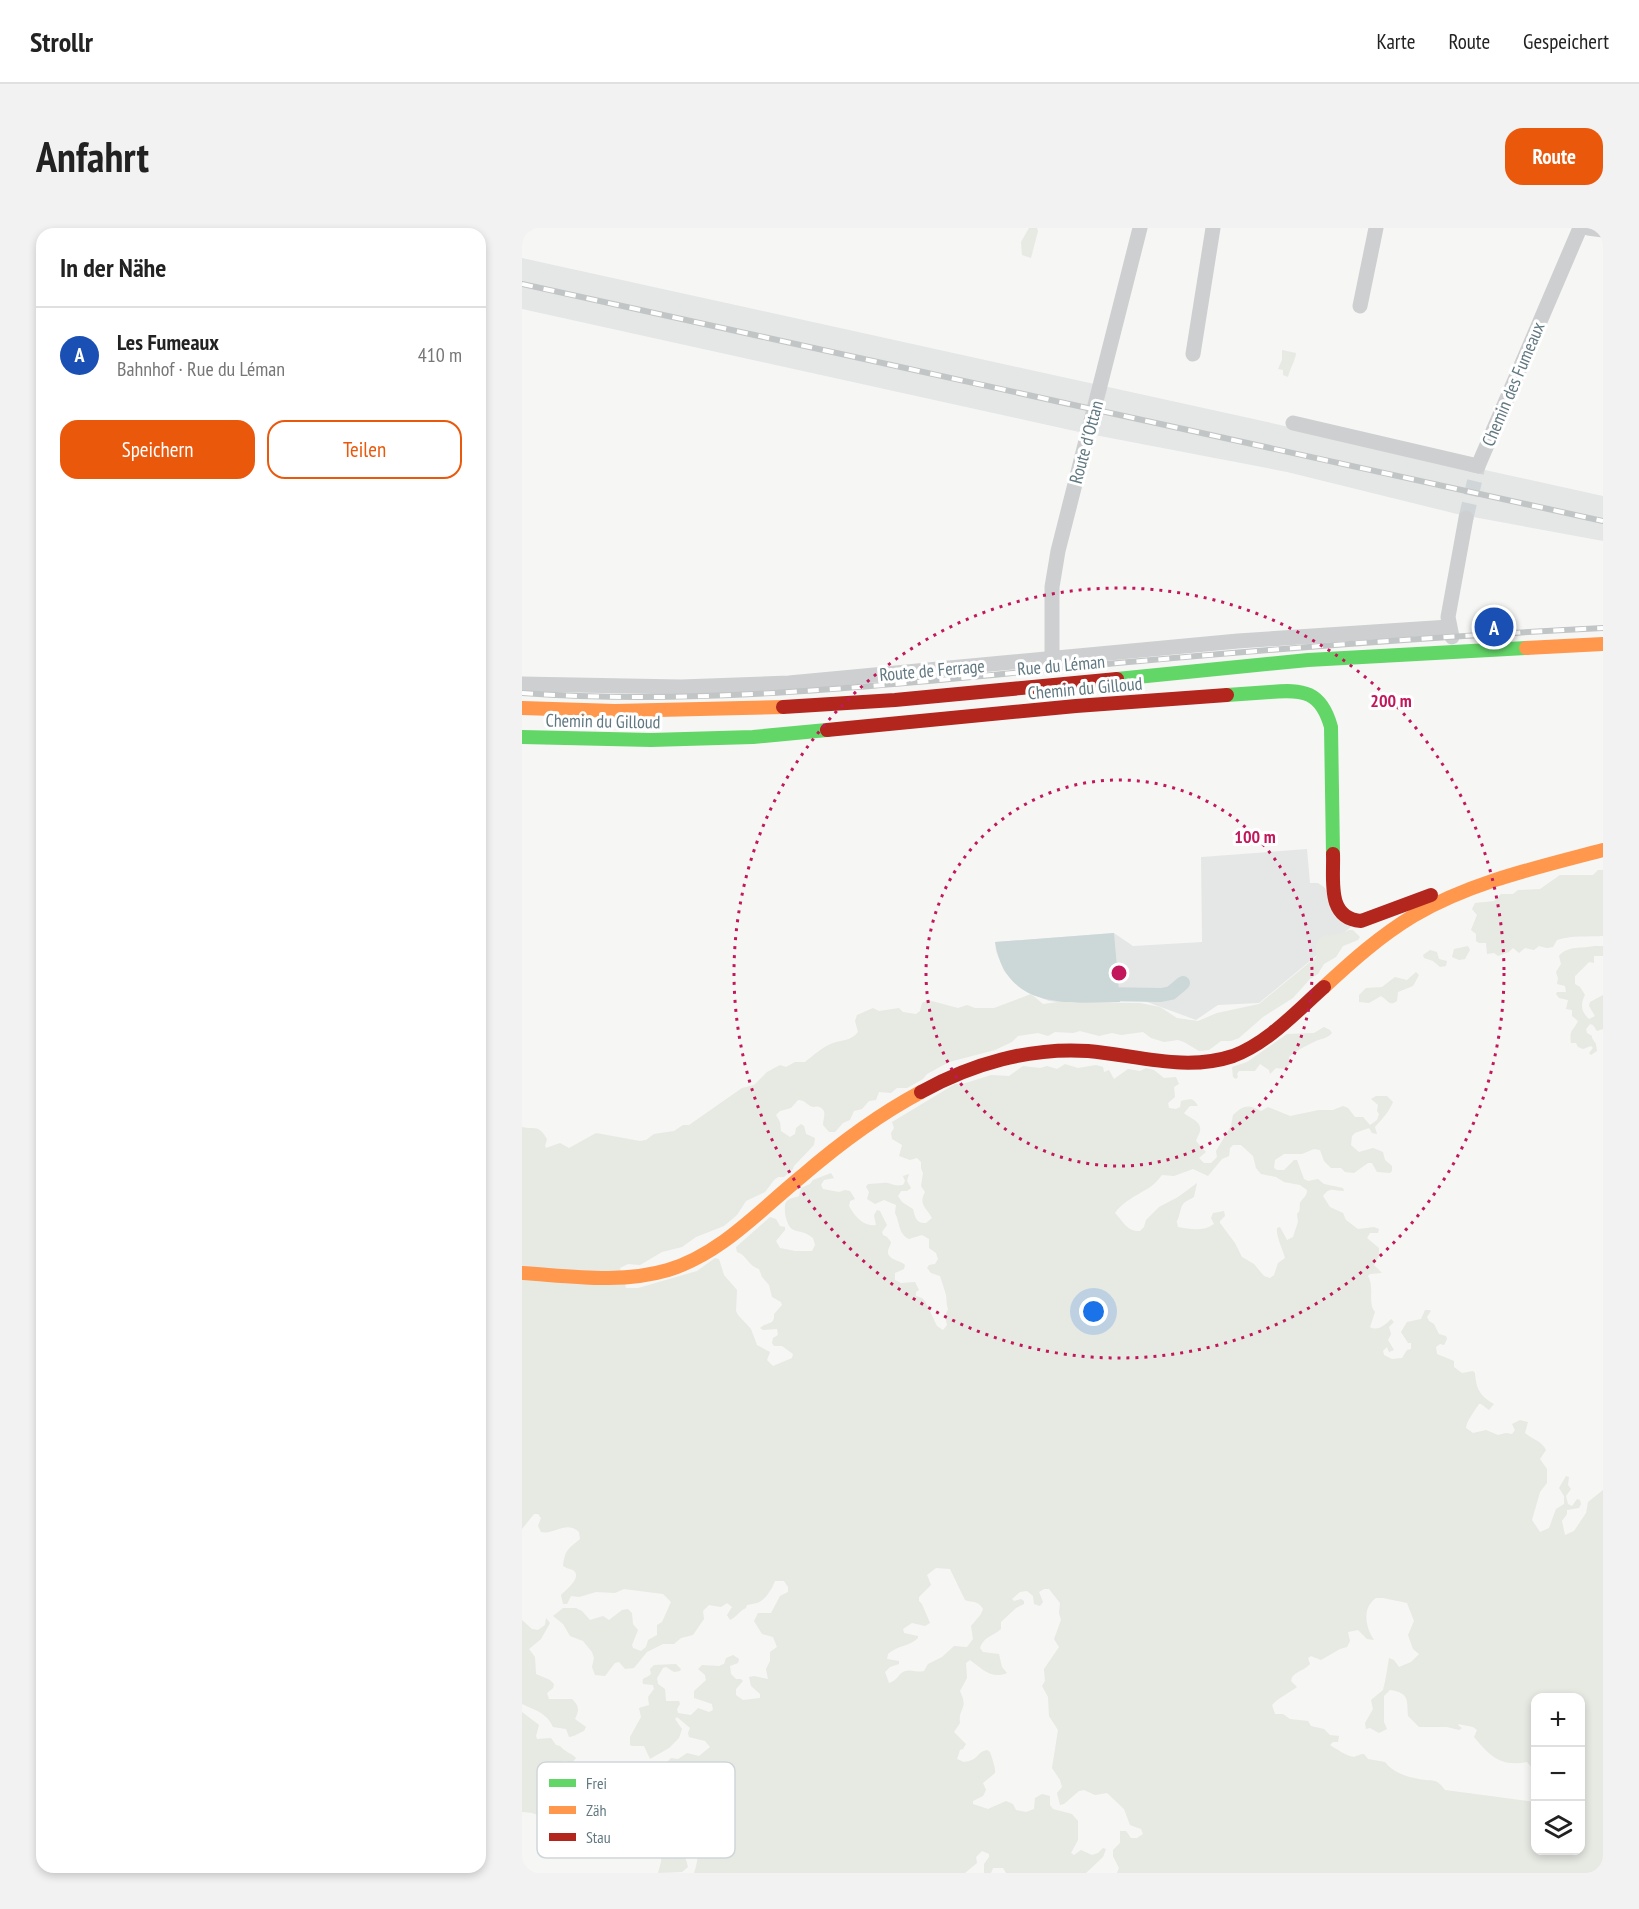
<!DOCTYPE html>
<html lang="de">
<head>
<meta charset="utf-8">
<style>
	:root { --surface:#fff; --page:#f2f2f2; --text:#222; --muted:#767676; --line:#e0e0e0; --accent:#ea580c }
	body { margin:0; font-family:"PT Sans Narrow",sans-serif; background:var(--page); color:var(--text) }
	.controls { position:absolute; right:18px; bottom:18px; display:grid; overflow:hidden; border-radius:12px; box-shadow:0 3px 9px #0003 }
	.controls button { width:54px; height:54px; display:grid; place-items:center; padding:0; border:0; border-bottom:2px solid var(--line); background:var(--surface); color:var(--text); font:30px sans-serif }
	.you { position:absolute; left:572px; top:1084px; width:21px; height:21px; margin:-15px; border:4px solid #fff; border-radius:50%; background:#1a73e8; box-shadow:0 0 0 9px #1a73e833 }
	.badge { display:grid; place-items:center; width:39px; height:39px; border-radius:50%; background:var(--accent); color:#fff; font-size:20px; font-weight:700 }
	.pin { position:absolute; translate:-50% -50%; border:3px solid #fff; box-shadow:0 2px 6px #0006 }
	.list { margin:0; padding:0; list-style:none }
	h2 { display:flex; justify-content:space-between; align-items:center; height:78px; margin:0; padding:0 24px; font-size:26px }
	h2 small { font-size:20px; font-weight:400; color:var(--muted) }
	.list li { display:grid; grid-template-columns:39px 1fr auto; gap:18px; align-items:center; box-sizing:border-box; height:96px; padding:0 24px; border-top:2px solid var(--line) }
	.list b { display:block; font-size:22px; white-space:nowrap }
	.list p { margin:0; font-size:20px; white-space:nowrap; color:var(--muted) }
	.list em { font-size:20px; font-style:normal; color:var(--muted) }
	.actions { display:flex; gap:12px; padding:18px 24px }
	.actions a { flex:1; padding:14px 0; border:2px solid var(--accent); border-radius:18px; text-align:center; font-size:21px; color:var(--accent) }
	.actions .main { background:var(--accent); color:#fff }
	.icon { flex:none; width:33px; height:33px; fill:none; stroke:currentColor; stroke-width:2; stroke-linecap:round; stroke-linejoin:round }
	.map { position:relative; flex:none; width:1081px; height:1645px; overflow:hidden; border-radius:18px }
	header { display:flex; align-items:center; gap:36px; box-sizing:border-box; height:84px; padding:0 30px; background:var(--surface); border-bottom:2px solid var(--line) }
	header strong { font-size:28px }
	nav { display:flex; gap:33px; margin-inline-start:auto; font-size:21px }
	.intro { display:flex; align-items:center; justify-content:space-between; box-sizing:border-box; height:144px; padding:0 36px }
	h1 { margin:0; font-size:42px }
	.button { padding:15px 27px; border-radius:18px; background:var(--accent); color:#fff; font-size:21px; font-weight:700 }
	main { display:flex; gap:36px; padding:0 36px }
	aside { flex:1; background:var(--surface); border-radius:18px; box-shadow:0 3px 9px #0003 }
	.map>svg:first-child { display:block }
	.built { fill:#e5e7e7 }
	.green { fill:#e7e9e3; fill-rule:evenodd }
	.water { fill:#ccd7d8 }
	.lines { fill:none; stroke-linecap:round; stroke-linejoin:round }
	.canal { stroke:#ccd7d8; stroke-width:14 }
	.street-tunnel { stroke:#d0d6d8; stroke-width:15; stroke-dasharray:15 8; stroke-linecap:butt }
	.street { stroke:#cecfd0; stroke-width:15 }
	.fast { stroke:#63d668; stroke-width:14 }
	.slow { stroke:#ff974d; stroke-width:14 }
	.jam { stroke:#b3261e; stroke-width:14 }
	.rail-casing { stroke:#c2c5c5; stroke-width:6 }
	.rail { stroke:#fff; stroke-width:4; stroke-dasharray:11; stroke-linecap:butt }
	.ring { fill:none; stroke:#c2185b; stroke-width:3; stroke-dasharray:3 6 }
	.labels { text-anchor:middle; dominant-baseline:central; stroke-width:6; stroke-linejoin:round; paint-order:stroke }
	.street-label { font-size:18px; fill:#607881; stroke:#fff }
	.key { fill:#fff; stroke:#cfd6d9; stroke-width:1.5 }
	.key-label { font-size:16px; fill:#607881 }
	.centre { fill:#c2185b; stroke:#fff; stroke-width:3 }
	.ring-label { font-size:18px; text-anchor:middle; font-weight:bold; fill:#c2185b; stroke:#fff; stroke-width:6; stroke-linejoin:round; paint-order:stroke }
</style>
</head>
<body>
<header>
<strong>Strollr</strong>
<nav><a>Karte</a><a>Route</a><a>Gespeichert</a></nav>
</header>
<div class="intro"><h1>Anfahrt</h1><a class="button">Route</a></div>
<main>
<aside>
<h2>In der Nähe<small></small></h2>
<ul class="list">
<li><span class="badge" style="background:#1a4fb4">A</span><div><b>Les Fumeaux</b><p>Bahnhof · Rue du Léman</p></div><em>410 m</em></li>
</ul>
<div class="actions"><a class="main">Speichern</a><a>Teilen</a></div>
</aside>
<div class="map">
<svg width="1081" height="1645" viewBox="0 0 1081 1645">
	<rect width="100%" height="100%" fill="#f6f6f5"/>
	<g class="built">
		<path d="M0,30l1081,238v45l-146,-27 -170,-42 -208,-40 -557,-123z"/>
		<path d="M785,621l3,34h8l6,4 27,40 -92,76 -41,2 -22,15 -57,-21 -74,4 -16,-2 -22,-9 -15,-12 -8,-9 -8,-20 -1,-9 119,-9 19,13 69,-4 -1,-85z"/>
	</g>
	<g class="green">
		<path d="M507,0h8l1,3 -7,27 -9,-3 -1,-13z"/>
		<path d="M760,122l14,3c-1,9 -6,15 -8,24l-5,-2v-5l-5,-1 4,-9z"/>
		<path d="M1076,642h5v66c-15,1 -32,-1 -46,4l-4,7 -6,1 -8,-2 -5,4 -9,-2 -6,5 -6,-5 -4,4 -11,4 -4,-3 -7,1 -1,-11h-7l-3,-2v-7l-5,-4 6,-15 -5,-6 3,-6 19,-2 7,-7h12l5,-4 22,-1 20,-14h33z"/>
		<path d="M827,702h4l7,7 -2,3 -15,6 -7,11 -12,7 -6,10 -8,5 -17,19 -30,19 -24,21 -8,3h-10l-12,9 -10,1 -15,-9 -6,-2 -14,2 -13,-4 -8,-6 -22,3 -9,-2 -13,3 -19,-5 -7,2 -18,-1 -7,4 -10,-3 -20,3 -6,6 -17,8 -46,12 -22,12 -4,5 -16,9h-10l-6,5 -12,-1 -3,8 -7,1 -7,8 -8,2 -4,9 -7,3 -8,9h-6l-6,-7c0,-7 5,-15 -4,-18 -2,-1 -4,0 -6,0 -7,-2 -7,-7 -15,-7l-7,8 -11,3 -4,4 4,7 1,9 9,6 5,-3 1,-6 5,-4 3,2 2,8 9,4 -1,7 -20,21 -1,3 -9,8h-6l-4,3 -9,12 -19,9 -9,14 -13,11 -28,11 -14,10 -20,5 -22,13 -12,-1 -8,4 6,20h12l59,-17 18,-13 4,1 5,16 13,15 -1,21 2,4 13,14 6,16 13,7 -3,8 6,6 19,-8 1,-4 -11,-8h-8l-2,-3 1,-5 5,-3 -1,-6 -14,1 -3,-2c7,-7 15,-2 14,-14l8,-9 -1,-3 -9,-5 -3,-12 -7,-8 -3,-8c-11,-3 -12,-14 -22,-17l-1,-5 34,-30 6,2 4,7 5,1v3l-9,11 4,7 15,3h17l3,-6 -2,-7c-10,-8 -14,-5 -21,-9 -6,-4 -9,-21 -6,-27 3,-4 8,-4 13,-6l2,-8 9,-4 3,-4 18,-7 3,5 -10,2 -3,5 2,4 16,3 6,-2 5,1 5,8 -5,2 -1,5c6,10 14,21 27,19l-2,-10 3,-5 3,1 7,14 -5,7 1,3 4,2 4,5c0,3 -3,6 -3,9 -1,9 13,9 17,14l-1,4 -9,4v7l6,3 14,-1 4,8 -3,2v4l6,2 3,3 12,25 6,4 4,-5 -2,-9 3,-7c-2,-6 -1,-9 -2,-14 -2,-7 -4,-13 -6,-19l-9,-3 -4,-5 2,-3 6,-1 3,-5 -2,-6 -7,-5v-9l-7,-4 -13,4c-11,-5 -9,-17 -14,-26l1,-8 -12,-5 -9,4 -8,-5 2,-7 -3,-5 2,-3c6,0 10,-1 15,-1 8,-1 9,4 20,2l2,-4 -2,-5 6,-2 -2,7 4,7 -4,3h-6l-3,5 4,6 11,7c2,8 3,15 13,14l6,-5c-5,-10 -14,-13 -7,-26l-4,-6 2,-13 -2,-5v-6l-4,-4 -7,2 -11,-4 3,-11 -10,-6 -1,-6 3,-5 -2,-6 63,-38 11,-1 25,-8 18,1 14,-10 17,2 7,-2 10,3 8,-5 13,4 18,-3 7,2 1,5 5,-2 5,9 14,-10 12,2 6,-3 8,2 10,8 12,-1 3,7 -5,3 1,10 -7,6 1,5 7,1 4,-2 1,-6c9,-2 12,-4 17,5h-8l-6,7c5,5 18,8 16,18 -1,4 -3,6 -4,10l10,11 -7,6 5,5h7l6,-6 -1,-6 15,-25 2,-11c11,-10 15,-11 28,-4l7,-4 22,9 29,-6h14l10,-4 5,2 7,9h8l7,8 7,-5 2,-6 -2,-3 1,-6 -7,-6 5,-3h11l6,6c-4,10 -11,17 -18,25l2,7 -5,-1 -3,-5 -14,5 -3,3 -1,9 8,7 14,-4 10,4 2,8 7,6v5l-2,2 -13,-1 -5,-9h-4l-14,10 -9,-1 -4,-4h-10l-7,-7 -4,-11 -6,-1 -12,5h-18l-9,6 -1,8 3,2h7l10,-10h3l7,19 4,2 10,-2 6,5 19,4 1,3c-10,0 -14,-5 -21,5l7,11 13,6 3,7 12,9 16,-2 5,2 -1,4h-8l-3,5 12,10v8l-5,9 8,8 -12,1 -2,2c7,12 -1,26 7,36l-5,15c8,5 16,-3 21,-8l3,3 -5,5 2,7 -3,6 6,10 -5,2 -2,-5 -4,4 1,4 8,4 10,-1 5,-8 4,-1v-6h-3l-7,-11 6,-10 14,-3 4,-9h4l2,1 -4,6 2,4 5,3 5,10 7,2 1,3 -3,6 -4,-1 -4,3 1,7 17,7v6l8,6 11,-2 2,2c1,16 5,23 19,31l-5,6 -8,-6h-2c-4,6 -13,18 -13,24l7,5 13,-3 12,5 8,-2 6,1 3,-4 -3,-6 8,-4 8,2 -3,11c7,6 17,8 21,17l-6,9 7,10v14l-7,9 -8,28 8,12 9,-4 7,-19 8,-5v-8l-5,-8 7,-12 3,1 -1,8 3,4 -5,7 2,8 4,2 5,-7 3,1 1,4 -2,4 -12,2v4l-5,7 3,14 9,-4 12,-18 2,-11 15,-12v383h-486l2,-5 -6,-12v-6l7,-7v-12h6l5,7h6l6,-4 -2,-5 -11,-4 -6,-16 -17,-16 -12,2 -11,-5 -5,1 -15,13 -4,1 -3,-12 5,-6 -2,-7 -8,-12 6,-38 -9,-14 -1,-19 -6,-11 3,-5 -1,-12 15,-22 -5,-8 7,-19 -2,-7 1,-10 -11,-14h-5l-5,3 4,10 -3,4 -6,-2 -1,-8 -6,-5 -7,1 -8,7 2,2 7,-2 3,2v3l-8,4 -15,14v7c-8,7 -18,8 -21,19l3,4 16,2 3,13 5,6c-15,7 -26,-5 -37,-13l-4,3 1,15 -7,13c9,19 -2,16 0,32l-6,9 12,12 -3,5 -3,1 -3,9 7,3c16,-2 12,-10 23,-12l3,2c2,6 6,17 5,21l-12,10 3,7 -3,6 -10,5v3l15,5 18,-8 7,3 3,6 10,2 8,-3 1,-11 7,-4 8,2v9l3,4 19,5 6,7v19l-7,13 3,2 7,-5 11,5 6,-2 5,-5 3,1 -3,8 -17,16h-80l-3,-5h-10l-2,5h-7v-9l5,-7v-3l-7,-3 -6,6 1,6 -12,10h-271c5,-13 5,-33 5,-47l-3,-5 -6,-2 -4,2 -3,5 6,13 -5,13 4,15 -6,5 -24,1 3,-11v-9l6,-6v-4l-6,-9 -9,-5 4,-14 -4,-2 -11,2 -11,-3 -9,2 -2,-2 3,-4 -2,-3 4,-4 7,3 8,-3 8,4 13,1 3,-5h-8v-6l5,-2 5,2 9,-5c11,4 13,-1 20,-9l-2,-6 -6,-5 -16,2 -5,-5 1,-4 5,-5 7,1 9,-6 12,3 11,-9 -5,-6 -16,-4 -1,-4 2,-5 -13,-11 -2,2 7,10 -3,9 -10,10 -19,11 -6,-13h-12l-2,-1v-8l11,-20 -2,-9 10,-3 -1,-8 6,-8 -1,-4 -10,-1c-2,-8 4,-5 8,-10l-1,-5 4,-4 22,-1 5,5 -1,2 -6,1 -8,-5 -3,1 -6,10 1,6 7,5 1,12h13l1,3 -3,5 1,4 13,2 7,-7 11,4 4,-2 -1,-6 -18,-6v-7l12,-11 -1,-5 -7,-6 4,-4 17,1 5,-2 2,-6 7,-3 6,4 -1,4 -8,3 1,8 5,5h5l2,2 -7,8v6l7,5 17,-2v-4l-9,-8 -2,-9 5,-1 14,3 -2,-10 4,-8v-9l7,-5 -4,-10 -11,-3 -8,-13 4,-8h13l9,-17 8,-4v-5l-4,-6h-9c-2,6 -10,20 -18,22 -3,1 -6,1 -10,2l-1,3c-7,3 -9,9 -16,12l-3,-5 5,-8 -5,-4 -6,4 -12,-2 -6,6 1,8 -11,16 -12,3 -7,6h-11l-16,8 -13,16 -9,1 -6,-7 -4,1 -10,13 -10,-1 -3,-8 2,-9 -2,-6 -9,-11 -13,-5 -7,-12 -10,-8 10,-8h13l6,3 8,9 13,-4 6,4 13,-10 6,-1 4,4 1,11 5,6 -6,15 1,3 8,3 5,-4 2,-7 9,-5v-10l5,-3 9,-20 -8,-8 -39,-5 -9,4 -19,-1 -17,5 -8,-1 -4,8h-4l-2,-9c5,-5 22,-18 12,-25 -3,-1 -7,-2 -10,-4 2,-16 5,-17 17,-27l-1,-7c-13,-12 -24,3 -38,0l-3,-6 3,-8 -3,-4h-4l-12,15v-402c14,3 16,-3 25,12l-2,7 1,2 14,-5 9,5 27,-15 44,8 6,-1 8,-6 20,-3 9,-6h6l53,-37 12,-3 13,-13 13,-7 6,2 9,-5h10c9,-7 17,-15 28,-19 9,-3 18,-2 25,-11l-3,-11 2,-6 16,-7 6,3 20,-3 4,4 13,2 4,-3 2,-8 6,-3 30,8 9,-3 8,3h19l37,-14 12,10 15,-2 82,1 20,4 17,11 21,3 19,-8 42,-9 57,-47 1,-2 -2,-9 5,-9c10,-3 21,-2 29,-7zM711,917h8l12,11 3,12 5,6 15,3 8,5 16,3 7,5c0,7 -4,7 -7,13 -1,5 1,7 -3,11l1,8 -5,15 -6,3 -7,-13 -3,1c-1,9 6,22 8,30l-7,5 -4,12 -4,3 -6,-2 -10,-12 -12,-7 -7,-14 -15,-20v-2l5,-5 -1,-5 -11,2 -2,5 3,6c-11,8 -25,5 -36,3 -2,-11 -2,-1 1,-11 4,-14 2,-12 15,-19l3,-14 -19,14 -19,10 -13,13 -2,7 -4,4c-13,1 -17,-10 -25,-18 6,-10 22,-18 32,-24 6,-3 11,-9 15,-14l12,1 19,-7 15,7 14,-17 7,-3 1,-8zM414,1340l14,1 15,31c8,3 13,0 18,9l-2,5 -10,12 2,13 -6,8 -13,-1 -12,11 -14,7 -4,7c-7,2 -13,-2 -19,0 -7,3 -8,10 -16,12l-4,-11 5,-5 9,-3v-3l-12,-2 1,-5c10,-9 23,-8 30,-16v-2l-14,-3 -1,-4 9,-6 13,3 5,-3 -8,-19 -3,-3v-4l12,-12 -4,-10zM854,1370h7l24,5 7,18 -6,14 5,14 6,5 -8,8 -12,5 -5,-7 -5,-2c-2,11 -3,21 -6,32l-12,10 2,9 -8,14 1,6 4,-1 9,5 8,-4 -3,-7v-26l6,-6c19,3 17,9 18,26l11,11h28l12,3 3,-2 -3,-2 -1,-2 15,3 4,3 -3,7c16,19 26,30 53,25l8,9 1,-73h44v152h-44l-1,-48 -90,-12c-9,-13 -13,-8 -26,-11 -12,-2 -27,-7 -34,-17l-17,-3 -4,-5c-4,0 -7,2 -10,3 -6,0 -19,-9 -24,-12l3,-3h5l1,-6 -9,-1 -6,-6 -13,-3 -3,-5 -18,-2 -7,-5h-8l-3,-9c6,-7 17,-12 25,-18l-6,-6 1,-4c5,-6 13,-7 18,-13l-2,-6 3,-2 10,4 19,-11 7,-2 3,-6 -2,-9 10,-2 9,9 7,1c-8,-11 -13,-32 2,-42z"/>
		<path d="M946,718l2,4 -5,9 -6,1 -7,-3 2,-8z"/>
		<path d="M1072,718h9v10h-9v7l-5,-1 -14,14v8l5,3 5,8c-5,9 -4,17 4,24l6,-3 -6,-10 1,-4 13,-7v34l-6,2 -4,-6 -3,-1 -4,5 1,4 5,3v2l4,6 1,7 -6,4 -2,-2 4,-5 -2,-2 -8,3 -5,-2 -2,-4h-5c-2,-14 2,-11 7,-22l-6,-5v-6l-6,-1 2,-9 -9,-2 -3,-4 1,-2h9l-1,-6 -8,-2 1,-6 -2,-6 5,-8 -2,-8c9,-11 23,-7 35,-10z"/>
		<path d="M908,722l7,2 2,7 8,2 -1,5 -6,1 -7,-6 -9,-3 -1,-3z"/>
		<path d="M894,744l3,3 -6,11 -15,6 -1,9c-8,6 -9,-1 -16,-5l-12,7 -10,-1v-7l7,-7 16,-1 13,-10 12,3z"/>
		<path d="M802,799l6,3 2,3c-6,7 -12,5 -18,9 -7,3 -20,10 -25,15l1,7 -5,5 -9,-1 -6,6 -1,-4 -9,-6 -5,7h-16l-2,3 1,3 -2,2 -3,-2 -1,-10 15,-5 40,-28 27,-1z"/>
		<path d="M24,1390l4,5 -9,16 -12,10 6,8 1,17 14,6 4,4 -1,4 -6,5 2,6h23c8,8 7,11 3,20l11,8 -2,4c-5,2 -11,6 -15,6l-3,-8 -13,-2c-6,-14 -18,-17 -31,-23v-84l10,9 6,1 7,-5z"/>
		<path d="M0,1484l17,13 -3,11 1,3 14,-1 5,7 4,1c5,6 11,7 16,12l-4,5 -8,-2 -3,2 -3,11 9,11 2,18 9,13 1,20 -2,2 -11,-1c-10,-14 -26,-25 -44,-25z"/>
	</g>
	<path class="water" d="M592,705l6,69c-53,1 -114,8 -125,-60z"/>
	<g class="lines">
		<path class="canal" d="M580,766l59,1 10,-2 12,-10"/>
		<path class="street-tunnel" d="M944,290l12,-52"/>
		<g class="street">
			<path d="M1066,0l15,2"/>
			<path d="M838,78l16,-78"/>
			<path d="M671,126l20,-126"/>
			<path d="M771,195l185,43 102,-238"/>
			<path d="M930,409l-4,-20 18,-99"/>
			<path d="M530,432v-73l6,-36 82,-323"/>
			<path d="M0,456l159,3 108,-4 449,-42 211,-14"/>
		</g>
		<g class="fast">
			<path d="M595,451l191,-19 218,-12"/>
			<path d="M705,467c14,-1 29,-2 43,-3 33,-3 51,-1 61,35l2,127"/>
			<path d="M0,509l129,3 102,-3 74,-7"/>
		</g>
		<g class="slow">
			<path d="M1004,420l77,-4"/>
			<path d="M0,480l93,3 168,-4"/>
			<path d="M802,759c28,-26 56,-51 89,-71 58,-34 126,-49 190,-66"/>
			<path d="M0,1045c48,3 99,11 146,-3 53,-16 92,-60 134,-94 37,-32 76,-61 119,-84"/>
		</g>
		<g class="jam">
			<path d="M261,479l112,-7 222,-21"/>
			<path d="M305,502l249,-24 151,-11"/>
			<path d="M811,626c1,26 -7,64 28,67l70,-26"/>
			<path d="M399,864c50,-28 109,-45 167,-41 48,4 97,21 145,5 35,-13 64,-45 91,-69"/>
		</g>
		<g class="rail-casing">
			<g id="rail">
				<path d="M0,56l1081,237"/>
				<path d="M0,465c181,13 363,-8 543,-25 179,-17 358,-31 538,-40"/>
			</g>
		</g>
		<use href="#rail" class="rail"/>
	</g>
	<g class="ring">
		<circle cx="597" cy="745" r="193"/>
		<circle cx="597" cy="745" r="385"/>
	</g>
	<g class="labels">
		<g class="street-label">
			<text transform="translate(991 156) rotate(-67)">Chemin des Fumeaux</text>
			<text transform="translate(564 214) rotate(-75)">Route d'Ottan</text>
			<text transform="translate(539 437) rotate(-5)">Rue du Léman</text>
			<text transform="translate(410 442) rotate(-5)">Route de Ferrage</text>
			<text transform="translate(563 460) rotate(-5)">Chemin du Gilloud</text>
			<text transform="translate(81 493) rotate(1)">Chemin du Gilloud</text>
		</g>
	</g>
	<rect x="15" y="1534" width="198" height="96" rx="9" class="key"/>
	<rect x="27" y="1551" width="27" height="8" fill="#63d668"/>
	<rect x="27" y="1578" width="27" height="8" fill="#ff974d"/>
	<rect x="27" y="1605" width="27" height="8" fill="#b3261e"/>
	<g class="key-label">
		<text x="64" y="1561">Frei</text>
		<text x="64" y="1588">Zäh</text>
		<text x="64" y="1615">Stau</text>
	</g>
	<circle cx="597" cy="745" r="9" class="centre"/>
	<g class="ring-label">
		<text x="869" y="479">200 m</text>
		<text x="733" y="615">100 m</text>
	</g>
</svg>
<div class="controls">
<button>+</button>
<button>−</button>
<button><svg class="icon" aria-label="layers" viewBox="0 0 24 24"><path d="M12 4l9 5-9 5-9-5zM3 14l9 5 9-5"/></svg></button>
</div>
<div class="you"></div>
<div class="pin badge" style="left:972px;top:399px;background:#1a4fb4">A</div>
</div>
</main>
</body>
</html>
